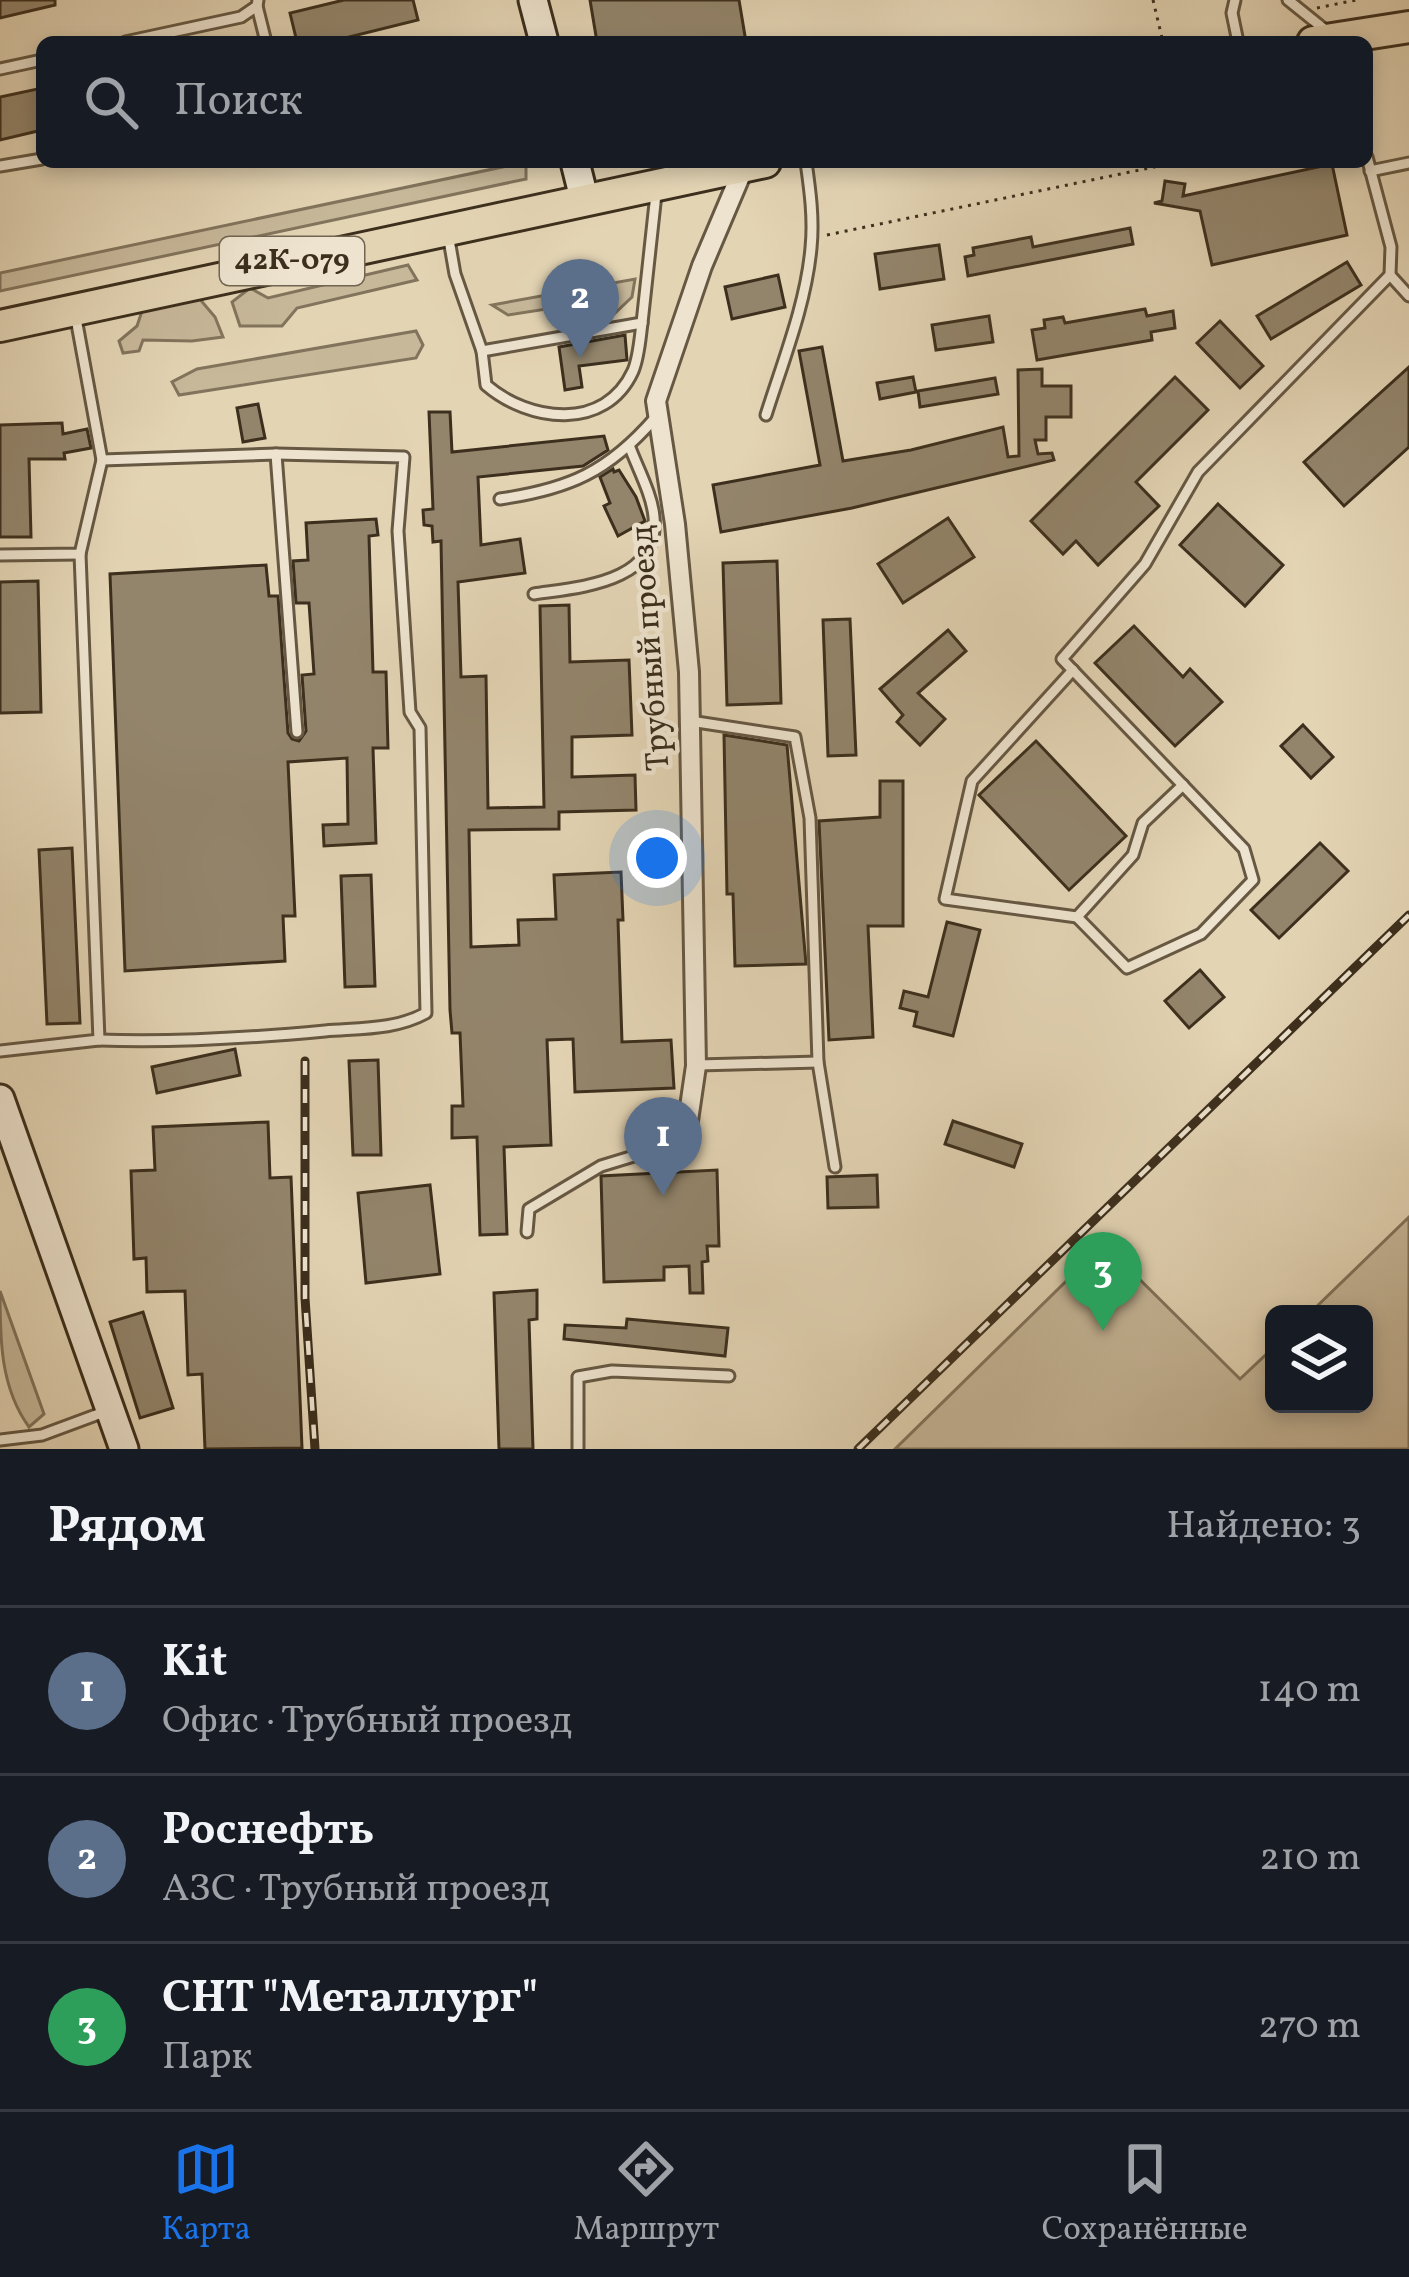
<!DOCTYPE html>
<html lang="ru">
<head>
<meta charset="utf-8">
<style>
	:root { --surface:#171b24; --page:#20242c; --text:#f1f3f6; --muted:#9ea1a6; --line:#363941; --accent:#1a73e8 }
	body { margin:0; font-family:Vollkorn,serif; background:var(--page); color:var(--text) }
	.controls { position:absolute; right:36px; bottom:36px; display:grid; overflow:hidden; border-radius:18px; box-shadow:0 6px 18px #0003 }
	.controls button { width:108px; height:108px; display:grid; place-items:center; padding:0; border:0; border-bottom:3px solid var(--line); background:var(--surface); color:var(--text); font:60px sans-serif }
	.you { position:absolute; left:657px; top:858px; width:42px; height:42px; margin:-30px; border:9px solid #fff; border-radius:50%; background:#1a73e8; box-shadow:0 0 0 18px #1a73e833 }
	.badge { display:grid; place-items:center; width:78px; height:78px; border-radius:50%; background:var(--accent); color:#fff; font-size:39px; font-weight:700 }
	.pin { position:absolute; translate:-50% -99px; filter:drop-shadow(0 3px 6px #0008) }
	.pin::after { content:''; position:absolute; top:63px; width:42px; height:36px; background:inherit; clip-path:polygon(0 0,100% 0,50% 100%) }
	.list { margin:0; padding:0; list-style:none }
	h2 { display:flex; justify-content:space-between; align-items:center; height:156px; margin:0; padding:0 48px; font-size:51px }
	h2 small { font-size:39px; font-weight:400; color:var(--muted) }
	.list li { display:grid; grid-template-columns:78px 1fr auto; gap:36px; align-items:center; box-sizing:border-box; height:168px; padding:0 48px; border-top:3px solid var(--line) }
	.list b { display:block; font-size:45px; white-space:nowrap }
	.list p { margin:0; font-size:39px; white-space:nowrap; color:var(--muted) }
	.list em { font-size:39px; font-style:normal; color:var(--muted) }
	.icon { flex:none; width:66px; height:66px; fill:none; stroke:currentColor; stroke-width:2; stroke-linecap:round; stroke-linejoin:round }
	.map { position:relative; flex:none; width:1409px; height:1449px; overflow:hidden }
	.search { position:absolute; background:var(--surface); box-shadow:0 6px 18px #0003; left:36px; right:36px; top:36px; height:132px; display:flex; align-items:center; gap:30px; box-sizing:border-box; padding:0 42px; border-radius:18px; color:var(--muted); font-size:45px }
	.sheet { height:660px; background:var(--surface) }
	nav { display:flex; justify-content:space-around; align-items:center; box-sizing:border-box; height:168px; border-top:3px solid var(--line); background:var(--surface); font-size:33px; color:var(--muted) }
	nav a { display:grid; justify-items:center; gap:6px }
	nav .on { color:var(--accent) }
	.map>svg:first-child { display:block }
	.green { fill:#c7b89a; stroke:#82745c; stroke-width:3 }
	.building { fill:#93856c; stroke:#3c2f1d; stroke-width:3 }
	.lines { fill:none; stroke-linecap:round; stroke-linejoin:round }
	.lane-casing { stroke:#665843; stroke-width:15 }
	.street-casing { stroke:#665843; stroke-width:24 }
	.secondary-casing { stroke:#3c2f1d; stroke-width:33 }
	.primary-casing { stroke:#3c2f1d; stroke-width:36 }
	.path { stroke:#3c2f1d; stroke-width:3; stroke-dasharray:3 6; stroke-linecap:butt }
	.lane { stroke:#ede3ce; stroke-width:9 }
	.street { stroke:#ede3ce; stroke-width:18 }
	.secondary { stroke:#ede3ce; stroke-width:27 }
	.primary { stroke:#e3d4b4; stroke-width:30 }
	.rail-casing { stroke:#3c2f1d; stroke-width:9 }
	.rail { stroke:#ede3ce; stroke-width:4.5; stroke-dasharray:14; stroke-linecap:butt }
	.labels { text-anchor:middle; dominant-baseline:central; stroke-width:9; stroke-linejoin:round; paint-order:stroke }
	.shield { fill:#ede3ce; stroke:#716552; stroke-width:3 }
	.shield-label { font-size:30px; font-weight:bold; fill:#3c2f1d }
	.street-label { font-size:33px; fill:#3c2f1d; stroke:#ede3ce }
</style>
</head>
<body>
<div class="map">
<svg width="1409" height="1449" viewBox="0 0 1409 1449">
	<rect width="100%" height="100%" fill="#e3d4b4"/>
	<filter id="stains"><feTurbulence type="fractalNoise" baseFrequency=".00167" numOctaves="4"/><feColorMatrix values="0 0 0 0 .2 0 0 0 0 .09 0 0 0 0 .02 0 0 0 .5 -.17"/></filter>
	<radialGradient id="worn" r=".72"><stop offset=".6" stop-color="#630" stop-opacity="0"/><stop offset="1" stop-color="#630" stop-opacity=".3"/></radialGradient>
	<g class="green">
		<path d="M526,162v17l-526,112v-18z"/>
		<path d="M408,265l9,15 -120,28 -15,18h-42l-8,-24 18,-14 18,10z"/>
		<path d="M635,279l-3,18 -19,18 -25,-1 -10,-10 -70,11 -16,-10z"/>
		<path d="M198,297l17,20 8,20 -31,4 -49,-1 -4,11 -16,2 -4,-12 18,-15 6,-18z"/>
		<path d="M416,331l7,14 -7,13 -237,37 -7,-13 25,-13z"/>
		<path d="M1409,1217v232h-514l209,-205 136,135 34,-32v57h90v-90h-55z"/>
		<path d="M0,1291l44,123 -15,13c-29,-40 -29,-89 -29,-136z"/>
	</g>
	<g class="building">
		<path d="M0,0h55v5l-55,13z"/>
		<path d="M344,0h69l5,20 -89,22h-32l-7,-29z"/>
		<path d="M590,0h149l7,42h-149z"/>
		<path d="M42,88v42l-42,10v-43z"/>
		<path d="M1332,164l15,71 -135,30 -12,-54 -46,-8 8,-2 3,-20 20,3 -2,12z"/>
		<path d="M1130,228l3,16 -165,32 -3,-19 9,-2 -1,-7 58,-11 2,10z"/>
		<path d="M939,245l5,34 -64,10 -5,-35z"/>
		<path d="M1347,262l14,23 -90,54 -14,-23z"/>
		<path d="M778,275l7,32 -53,12 -7,-32z"/>
		<path d="M1145,309l2,7 26,-5 2,17 -24,4 1,8 -115,20 -5,-30 13,-2 -1,-8 19,-3 2,6z"/>
		<path d="M989,316l4,26 -57,8 -4,-25z"/>
		<path d="M1220,321l43,45 -23,22 -43,-45z"/>
		<path d="M625,335l2,25 -48,6 3,21 -17,3 -6,-43z"/>
		<path d="M822,347l21,114 68,-11 92,-23 5,30 11,-1 -1,-86 24,-1v17h29v31h-25v23h-11l3,14 14,-1 2,7 -202,48 -131,24 -8,-47 107,-20 -21,-114z"/>
		<path d="M1409,367v80l-65,59 -40,-44z"/>
		<path d="M913,377l3,15 -36,7 -3,-16z"/>
		<path d="M1175,377l33,33 -72,72 23,24 -61,59 -22,-24 -13,13 -32,-33z"/>
		<path d="M995,378l3,16 -78,13 -2,-16z"/>
		<path d="M258,404l7,34 -22,4 -6,-34z"/>
		<path d="M429,412h21l2,40 152,-16 4,14 -25,16 -105,11 3,68 39,-6 5,34 -67,9 3,95 25,-1 2,132 56,-1 -4,-201 29,-1 1,57 59,-2 3,75 -60,2v40l63,-2 1,35 -77,2v17l-90,1 2,117 48,-2 -1,-25 38,-1 -2,-44 67,-3 2,48h-5l4,122 49,-2 3,48 -99,4 -2,-53 -26,1 4,105 -47,2 3,87 -27,1 -3,-98 -25,1v-32h11l-3,-73h-8l-2,-23 -9,-469 -8,1 -1,-16 -8,-1 -1,-15 10,-1z"/>
		<path d="M62,423l1,11 24,-5 4,19 -27,5 1,6h-36l2,78h-31v-112z"/>
		<path d="M613,469l1,3 5,-2 17,27 9,24 -27,15 -14,-30 6,-3 -10,-26z"/>
		<path d="M1218,504l65,61 -38,41 -65,-61z"/>
		<path d="M948,518l26,39 -71,46 -25,-39z"/>
		<path d="M376,519l2,16 -9,1 4,136h13l2,76h-15l3,95 -52,3 -1,-21 25,-1 -1,-66 -59,4 7,154h-12l2,45 -160,10 -15,-397 156,-9 3,31h9l10,137 4,6 7,2 7,-10 -4,-56 12,-1 -5,-71h-13l-3,-42 15,-1 -2,-37z"/>
		<path d="M777,561l4,142 -54,2 -4,-142z"/>
		<path d="M38,581l3,131 -41,1v-131z"/>
		<path d="M850,619l6,136 -28,1 -5,-136z"/>
		<path d="M1134,626l49,51 7,-8 32,33 -47,44 -80,-83z"/>
		<path d="M948,630l18,21 -48,42 27,26 -25,26 -23,-23 6,-7 -23,-26z"/>
		<path d="M1303,725l30,32 -22,21 -30,-32z"/>
		<path d="M724,735l63,10 19,219 -71,2 -2,-72h-6z"/>
		<path d="M1036,741l90,95 -57,54 -90,-95z"/>
		<path d="M880,781h23v145h-35l5,111 -44,3 -10,-219 61,-4z"/>
		<path d="M1320,843l28,28 -69,67 -28,-28z"/>
		<path d="M72,848l8,175 -33,1 -8,-174z"/>
		<path d="M371,875l4,111 -30,1 -4,-111z"/>
		<path d="M947,922l33,8 -27,106 -39,-10 3,-14 -17,-4 4,-17 24,6z"/>
		<path d="M1200,970l24,27 -35,31 -24,-27z"/>
		<path d="M235,1049l5,26 -83,18 -5,-26z"/>
		<path d="M378,1060l3,95h-28l-4,-94z"/>
		<path d="M953,1121l69,23 -8,23 -69,-23z"/>
		<path d="M268,1122l2,56 21,-1 11,271 -97,1 -3,-75 -14,1 -3,-84 -38,1 -1,-34 -12,1 -3,-88 24,-1 -2,-43z"/>
		<path d="M717,1170l2,76h-12l1,15 -6,1 1,31h-13l-1,-27 -25,1v13l-60,2 -3,-106z"/>
		<path d="M877,1175l1,32 -50,1 -1,-31z"/>
		<path d="M430,1185l10,89 -74,9 -8,-90z"/>
		<path d="M537,1290v29l-8,1 4,129h-34l-5,-156z"/>
		<path d="M143,1312l30,96 -33,10 -30,-96z"/>
		<path d="M627,1319l101,9 -3,28 -161,-17 1,-14 61,3z"/>
	</g>
	<g class="lines">
		<g class="lane-casing">
			<g id="lane">
				<path d="M1235,0l-3,13 6,29"/>
				<path d="M1288,0l41,33"/>
				<path d="M257,6l9,36"/>
				<path d="M125,42l116,-25 16,-11 1,-6"/>
				<path d="M0,69l42,-9"/>
				<path d="M1367,157l24,90 -1,28 19,21"/>
				<path d="M0,166l42,-7"/>
				<path d="M1370,171l39,-8"/>
				<path d="M448,234l7,40 27,77 160,-28 14,-129"/>
				<path d="M75,313l27,147 174,-6 21,278"/>
				<path d="M482,351l4,34c43,37 119,47 147,-14 6,-14 7,-33 9,-48"/>
				<path d="M766,415c17,-54 40,-111 45,-167 3,-29 -1,-58 -5,-86"/>
				<path d="M500,499c69,-10 108,-27 155,-81"/>
				<path d="M0,555l80,-1 22,-94"/>
				<path d="M534,594c46,-7 126,-11 120,-77 -2,-23 -17,-50 -25,-72"/>
				<path d="M1073,670l-101,111 -27,118 132,18 56,-62 10,-32 40,-38"/>
				<path d="M690,721l105,16 15,81 8,244 17,105"/>
				<path d="M1077,917l50,51 74,-34 52,-54 -9,-31 -182,-190 83,-95 53,-92 192,-197"/>
				<path d="M99,1040c76,3 151,-2 226,-9 35,-3 70,-1 101,-18l-6,-285 -10,-16 -12,-181 6,-74 -128,-3"/>
				<path d="M0,1051l99,-11 -19,-486"/>
				<path d="M698,1065l120,-3"/>
				<path d="M527,1232l2,-23 72,-43 82,-25"/>
				<path d="M0,1440l42,-5 62,-23"/>
				<path d="M578,1449v-72l34,-6 117,5"/>
			</g>
		</g>
		<g class="street-casing">
			<path id="street" d="M685,1141l11,-75 -7,-394 -14,-148 -19,-123 46,-135 42,-99"/>
		</g>
		<g class="secondary-casing">
			<g id="secondary">
				<path d="M533,0l11,42"/>
				<path d="M575,162l9,36"/>
				<path d="M0,1099l124,350"/>
			</g>
		</g>
		<g class="primary-casing">
			<g id="primary">
				<path d="M1313,42l96,-15"/>
				<path d="M0,326l765,-164"/>
			</g>
		</g>
		<g class="path">
			<path d="M1153,0l10,42"/>
			<path d="M1317,8l39,-8"/>
			<path d="M1203,42l22,-5"/>
			<path d="M609,162h16"/>
			<path d="M827,235l351,-73"/>
		</g>
		<use href="#lane" class="lane"/>
		<use href="#street" class="street"/>
		<use href="#secondary" class="secondary"/>
		<use href="#primary" class="primary"/>
		<g class="rail-casing">
			<g id="rail">
				<path d="M305,1061v237l10,151"/>
				<path d="M858,1449l551,-534"/>
			</g>
		</g>
		<use href="#rail" class="rail"/>
	</g>
	<g class="labels">
		<rect class="shield" x="220" y="237" width="144" height="48" rx="9"/>
		<g class="shield-label">
			<text x="292" y="261">42К-079</text>
		</g>
		<g class="street-label">
			<text transform="translate(652 648) rotate(-94)">Трубный проезд</text>
		</g>
	</g>
	<rect width="100%" height="100%" filter="url(#stains)"/>
	<rect width="100%" height="100%" fill="url(#worn)"/>
</svg>
<div class="controls">
<button><svg class="icon" aria-label="layers" viewBox="0 0 24 24"><path d="M12 4l9 5-9 5-9-5zM3 14l9 5 9-5"/></svg></button>
</div>
<div class="you"></div>
<div class="pin badge" style="left:663px;top:1196px;background:#5c6f8a">1</div>
<div class="pin badge" style="left:580px;top:358px;background:#5c6f8a">2</div>
<div class="pin badge" style="left:1103px;top:1331px;background:#2e9e5b">3</div>
<div class="search"><svg class="icon" aria-label="search" viewBox="0 0 24 24"><circle cx="10" cy="10" r="6"/><path d="M15 15l6 6"/></svg>Поиск</div>
</div>
<section class="sheet">
<h2>Рядом<small>Найдено: 3</small></h2>
<ul class="list">
<li><span class="badge" style="background:#5c6f8a">1</span><div><b>Kit</b><p>Офис · Трубный проезд</p></div><em>140 m</em></li>
<li><span class="badge" style="background:#5c6f8a">2</span><div><b>Роснефть</b><p>АЗС · Трубный проезд</p></div><em>210 m</em></li>
<li><span class="badge" style="background:#2e9e5b">3</span><div><b>СНТ &quot;Металлург&quot;</b><p>Парк</p></div><em>270 m</em></li>
</ul>
</section>
<nav>
<a class="on"><svg class="icon" aria-label="map" viewBox="0 0 24 24"><path d="M3 6l6-2 6 2 6-2v14l-6 2-6-2-6 2zM9 4v14M15 6v14"/></svg>Карта</a>
<a><svg class="icon" aria-label="directions" viewBox="0 0 24 24"><path d="M12 3l9 9-9 9-9-9zM9 14v-3h6M13 9l2 2-2 2"/></svg>Маршрут</a>
<a><svg class="icon" aria-label="saved" viewBox="0 0 24 24"><path d="M7 4h10v16l-5-4-5 4z"/></svg>Сохранённые</a>
</nav>
</body>
</html>
